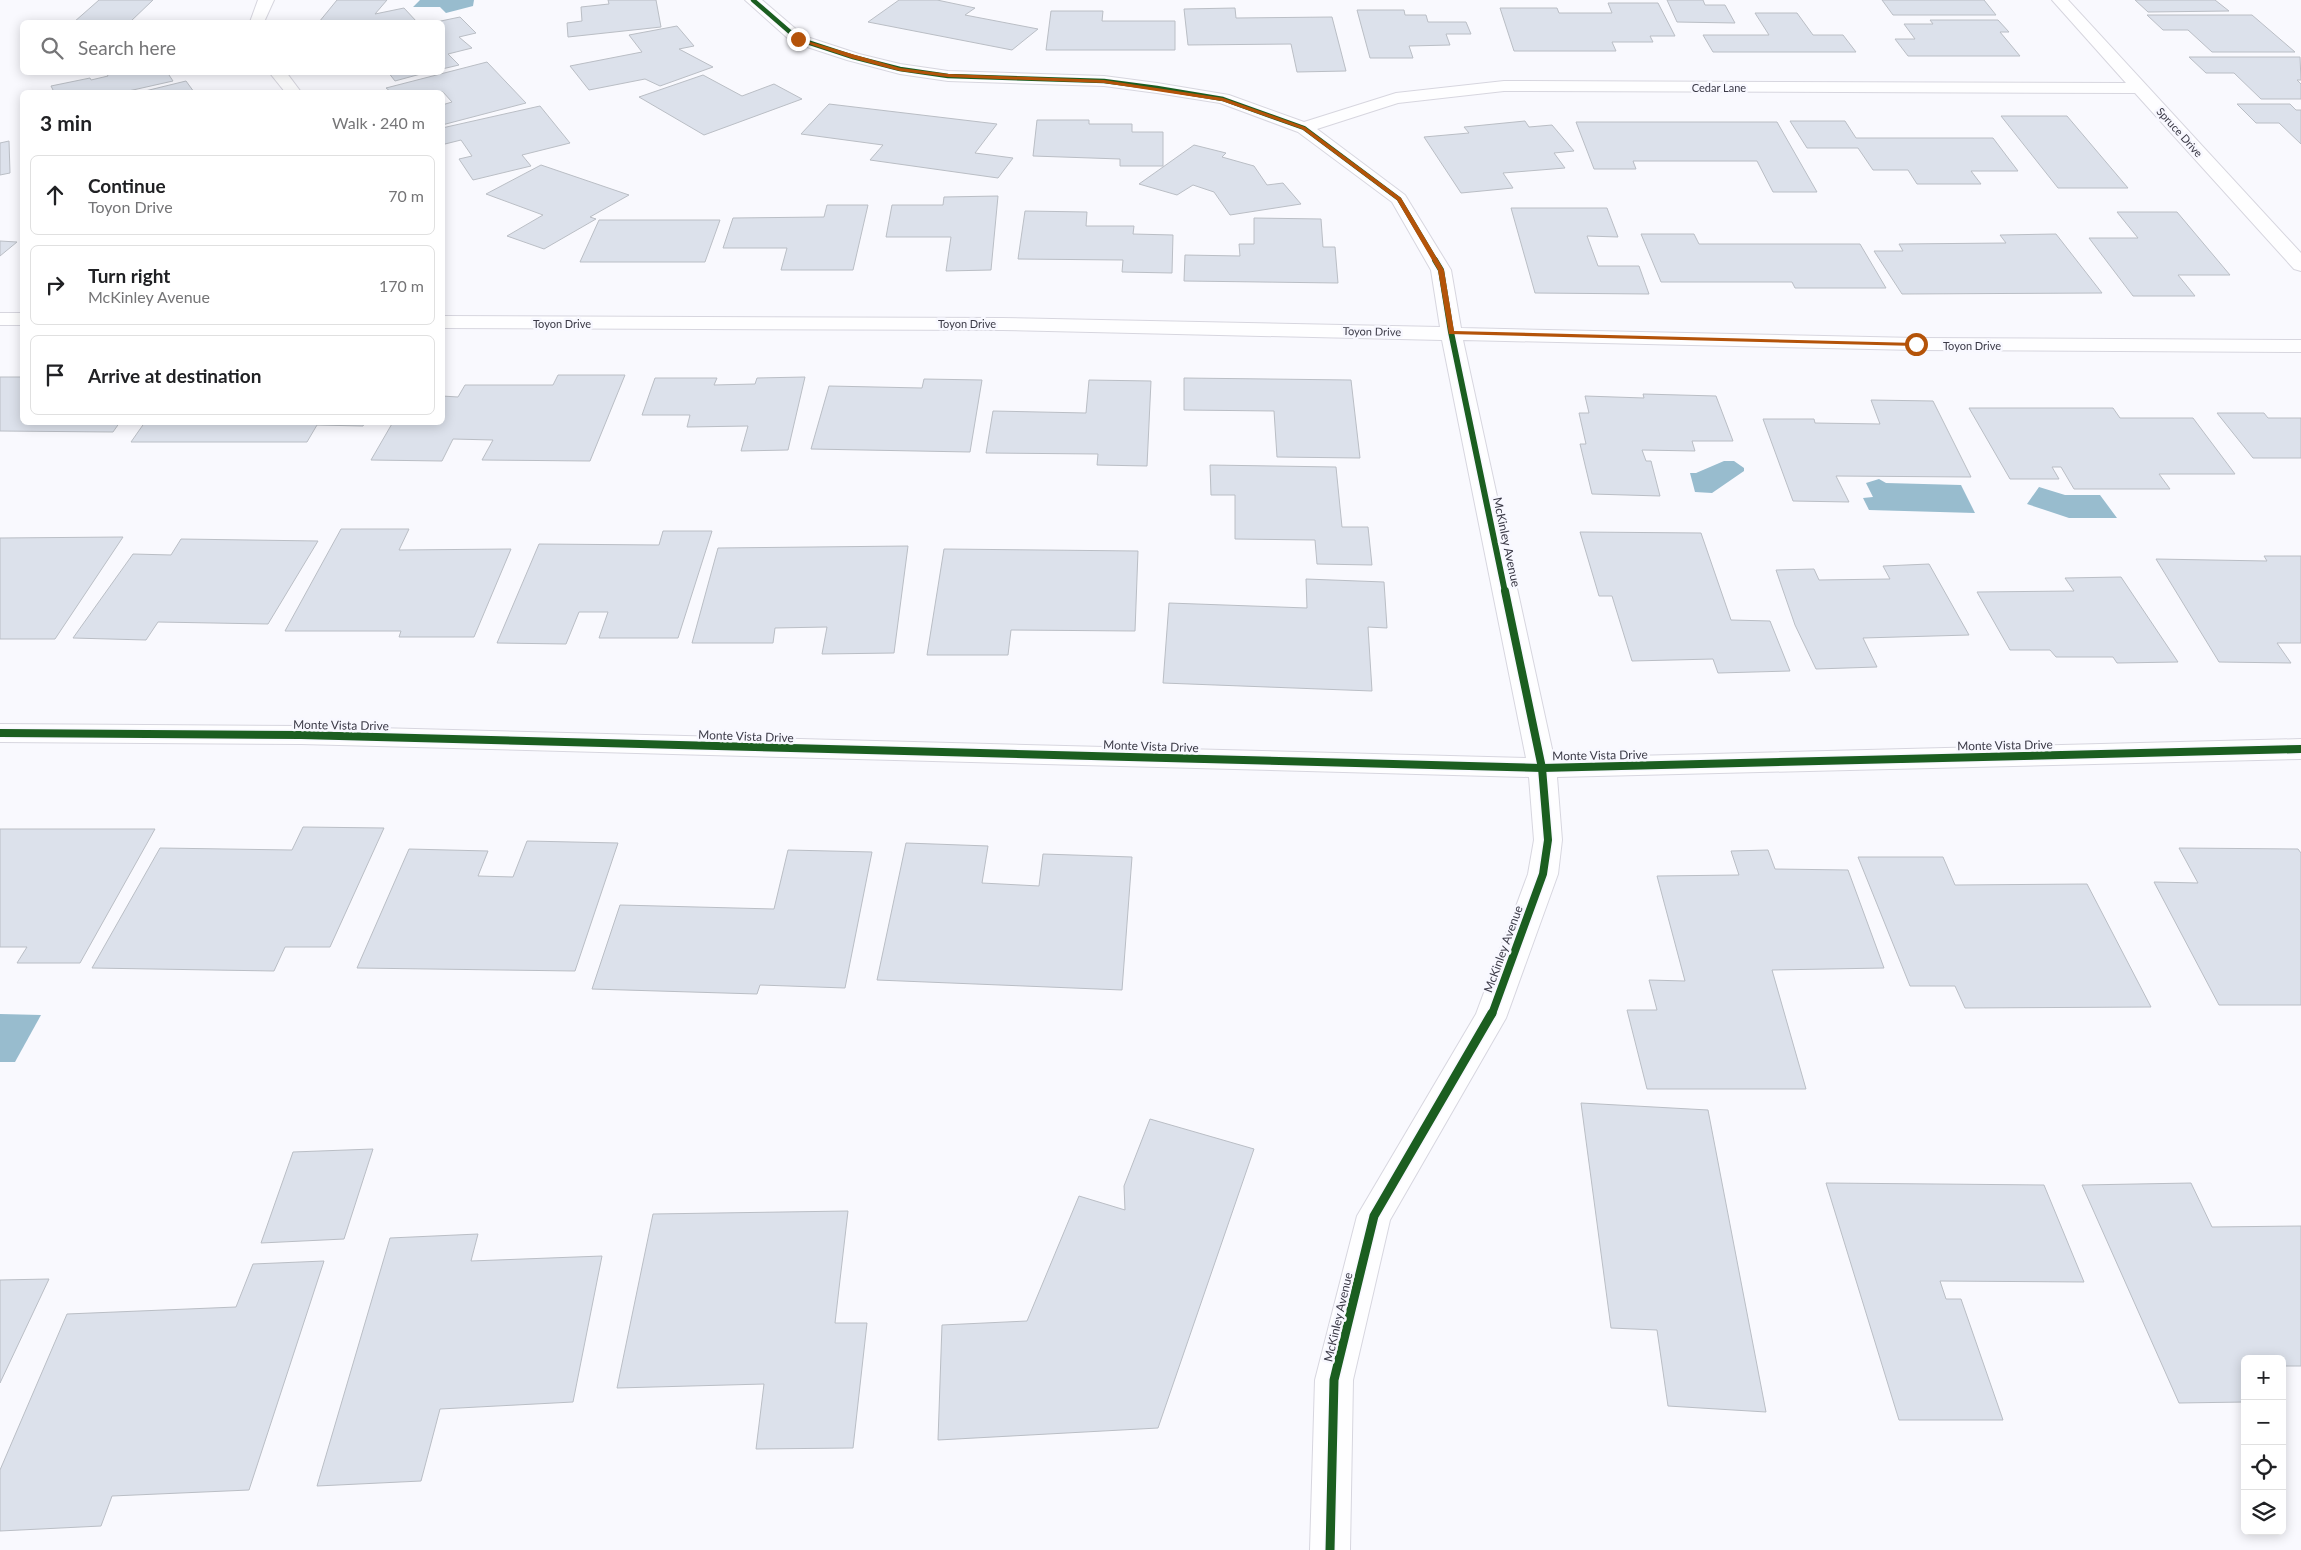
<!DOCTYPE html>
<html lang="en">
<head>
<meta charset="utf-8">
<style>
	:root { --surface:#fff; --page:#f6f6f6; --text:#202124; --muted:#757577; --line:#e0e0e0 }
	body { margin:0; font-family:Lato,sans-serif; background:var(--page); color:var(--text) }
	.controls { position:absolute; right:15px; bottom:15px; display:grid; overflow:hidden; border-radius:8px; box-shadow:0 2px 12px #0003 }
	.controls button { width:45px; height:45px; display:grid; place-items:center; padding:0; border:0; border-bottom:1px solid var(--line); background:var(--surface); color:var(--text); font:25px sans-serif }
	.stop { position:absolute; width:15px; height:15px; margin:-11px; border:4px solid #b45309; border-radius:50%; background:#fff }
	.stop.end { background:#b45309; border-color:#fff; box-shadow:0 1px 5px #0008 }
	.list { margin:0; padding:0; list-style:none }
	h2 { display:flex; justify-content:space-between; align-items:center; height:65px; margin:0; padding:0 20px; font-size:21px }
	h2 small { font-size:16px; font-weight:400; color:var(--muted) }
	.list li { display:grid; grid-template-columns:32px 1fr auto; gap:15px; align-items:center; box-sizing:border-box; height:80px; margin:0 10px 10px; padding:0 10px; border:1px solid var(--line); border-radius:8px }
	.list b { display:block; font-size:19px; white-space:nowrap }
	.list p { margin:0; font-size:16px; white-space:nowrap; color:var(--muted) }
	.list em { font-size:16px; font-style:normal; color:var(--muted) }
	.icon { flex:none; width:28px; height:28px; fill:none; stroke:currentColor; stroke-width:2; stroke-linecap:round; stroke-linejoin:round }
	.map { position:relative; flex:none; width:2301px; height:1550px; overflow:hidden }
	.search { position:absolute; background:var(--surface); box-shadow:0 2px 12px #0003; left:20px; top:20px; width:425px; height:55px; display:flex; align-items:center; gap:12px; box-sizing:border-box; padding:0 18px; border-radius:8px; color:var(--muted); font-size:19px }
	.panel { position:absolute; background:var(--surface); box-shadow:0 2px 12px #0003; left:20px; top:90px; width:425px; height:335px; border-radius:8px }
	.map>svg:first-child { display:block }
	.water { fill:#98bcce }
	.building { fill:#dce1eb; stroke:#babec5 }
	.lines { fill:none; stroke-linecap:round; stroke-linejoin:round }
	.minor-casing { stroke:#d7d6df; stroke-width:2 }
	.minor { fill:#fefeff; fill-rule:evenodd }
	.cycleway-far3-casing { stroke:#f8f8ff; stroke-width:6 }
	.cycleway-far2-casing { stroke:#f8f8ff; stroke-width:9 }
	.cycleway-far1-casing { stroke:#f8f8ff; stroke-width:11 }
	.cycleway-casing { stroke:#f8f8ff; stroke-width:12 }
	.cycleway-far3 { stroke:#1b5e20; stroke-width:4.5 }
	.cycleway-far2 { stroke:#1b5e20; stroke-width:6 }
	.cycleway-far1 { stroke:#1b5e20; stroke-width:8 }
	.cycleway { stroke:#1b5e20; stroke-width:9 }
	.route { fill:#b45309 }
	.labels { text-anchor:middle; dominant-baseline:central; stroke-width:5; stroke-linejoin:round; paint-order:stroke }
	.far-street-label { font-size:11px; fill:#3b3a47; stroke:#f8f8ff }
	.street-label { font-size:12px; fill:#3b3a47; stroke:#f8f8ff }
</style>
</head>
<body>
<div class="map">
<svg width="2301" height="1550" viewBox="0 0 2301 1550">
	<rect width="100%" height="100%" fill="#f9f9fe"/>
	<g class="water">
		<path d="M420,0h54l-1,6 -27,7 -6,-6h-27z"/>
		<path d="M1724,461h10l10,7v3l-32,22 -17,-1 -5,-19h6z"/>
		<path d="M1879,479l7,4 75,2 14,28 -106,-3 -6,-12 10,-1 -7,-14z"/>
		<path d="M2039,487l26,8h35l17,23h-48l-42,-14z"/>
		<path d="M0,1014l41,1 -26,47h-15z"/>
	</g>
	<g class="building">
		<path d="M99,0h54l-23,22h28h-84z"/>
		<path d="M337,0h50l-12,14 29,-6 13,14h-98z"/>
		<path d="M608,0h48l5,27 -93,10 -1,-14 15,-2 -1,-14 28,-3z"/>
		<path d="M899,0h38l38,8 -10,7 73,14 -26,21 -144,-28z"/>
		<path d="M1667,0h36l2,5h20l10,18 -58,-1z"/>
		<path d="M1882,0h102l12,15h-103z"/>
		<path d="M2135,0h80l14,11 -81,1z"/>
		<path d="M1608,3h50l17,33h-25l3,6h-41l4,9h-102l-14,-43h57l2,5h53z"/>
		<path d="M1235,8l1,10 96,-1 14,54 -49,1 -6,-28 -103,1 -4,-36z"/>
		<path d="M1357,10h47l1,5h21l2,7h38l5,12h-25l4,11 -41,1 4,12h-43z"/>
		<path d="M1051,11h52l-1,10h73v29h-129z"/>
		<path d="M1755,13h42l16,22h30l13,17h-143l-10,-17h66z"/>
		<path d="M2147,15h105l43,37h-83l-24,-22h-25z"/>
		<path d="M460,17l16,16 -17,4 13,11 -24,6 11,11 -17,4v-47h-6z"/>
		<path d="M1930,20h68l11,12h-9l20,24h-112l-13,-17h20l-11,-15h29z"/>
		<path d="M677,26l17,20 -15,3 34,18 -53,19 -15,-7 -56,11 -19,-24 72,-14 -13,-17z"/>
		<path d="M2189,57h111l1,23h-4l4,4v15h-40l-27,-26h-28z"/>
		<path d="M487,62l39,41 -84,22v-20l10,-3 -9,-10h-52l-5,-4z"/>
		<path d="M106,72h61l6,9 -49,11h-70l-3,-6 39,-8 1,2 17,-4z"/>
		<path d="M388,72h40l-33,9z"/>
		<path d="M703,75l39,21 32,-12 28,15 -98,36 -65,-38z"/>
		<path d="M186,81l8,11h-53z"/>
		<path d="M829,104l168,20 -22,29 38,5 -15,20 -128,-18 13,-15 -82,-11z"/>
		<path d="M2237,104h53l6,6h5v34l-22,-21h-23z"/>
		<path d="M540,106l30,37 -48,12 9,11 -58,14 -14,-21 13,-3 -11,-16 -16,4 -3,-4v-12z"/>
		<path d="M2001,116h66l61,72h-70z"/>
		<path d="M1037,120h52v4h43v8h31v34h-43v-7l-87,-3z"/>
		<path d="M1525,121l4,6 23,-2 22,26 -20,2 11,15 -62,5 10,15 -52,5 -37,-56 45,-4 -5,-6z"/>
		<path d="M1790,121h55l11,17h137l25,33h-47l10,13h-64l-9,-14h-35l-15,-22h-51z"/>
		<path d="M1576,122h201l40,70h-44l-16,-31h-124l3,8h-42z"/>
		<path d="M9,141l1,32 -10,2v-32z"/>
		<path d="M1194,145l32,8 -4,4 32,9 13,19 16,-2 18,21 -71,11 -16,-23 -21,-7 -16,10 -38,-11z"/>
		<path d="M541,165l88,30 -39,22 6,2 -52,30 -37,-13 36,-21 -57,-21z"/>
		<path d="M998,196l-7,74 -45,1 5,-34h-65l6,-32h51l1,-8z"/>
		<path d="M827,205h41l-15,65h-72l6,-22h-64l10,-30 91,-1z"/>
		<path d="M1511,208h96l11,29 -31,-1 11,30h41l10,28 -114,-1z"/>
		<path d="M1025,211l62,1 -1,14h48l-1,8 40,1 -1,38 -50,-1 1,-12 -105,-1z"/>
		<path d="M2117,212h60l53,63h-52l17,21h-62l-44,-58h49z"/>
		<path d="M1254,218l67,1 2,28h12l3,36 -154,-2 1,-26 55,1 -1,-12h15z"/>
		<path d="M599,220h121l-15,42h-125z"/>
		<path d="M1641,234h53l5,10h161l26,44h-91l-3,-6h-131z"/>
		<path d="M2056,234l46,59 -200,1 -28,-43h29l-4,-7 107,-1 -6,-8z"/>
		<path d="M0,241l17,1 -17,14z"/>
		<path d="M558,375h67l-35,86 -108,-1 11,-20 -40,-1 -11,22 -71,-1 22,-38h49v-26l16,1 7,-12h88z"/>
		<path d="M0,377h22v45h98l-7,10 -113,-1z"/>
		<path d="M805,377l-17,73 -47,1 7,-25 -61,1 3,-12h-48l13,-37h62l-3,7 41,-1 2,-6z"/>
		<path d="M1184,378l167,2 9,78 -83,-1 -3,-46 -90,-1z"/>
		<path d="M924,379l58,1 -12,72 -159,-3 18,-63 93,2z"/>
		<path d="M1089,380l62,1 -4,85 -50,-1 1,-11 -112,-1 7,-42 93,2z"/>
		<path d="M1643,394l73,2 17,45h-41l3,10 -53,-1 4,11h5l9,35 -68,-2 -12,-50h6l-7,-31h10l-4,-17 59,2z"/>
		<path d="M1871,400l62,1 38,76 -135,-1 13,26 -56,-1 -30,-82h51l1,4 65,1z"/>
		<path d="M1969,408h144l7,10h73l42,56h-76l11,15h-96l-13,-22h-9l7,12h-49z"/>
		<path d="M2217,413h47l4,5h33v40h-48z"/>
		<path d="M145,422h220l-2,4 -46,-1 -10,17h-176z"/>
		<path d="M1210,465l126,2 6,60h26l4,38 -55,-1 -2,-24 -80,-1v-44h-24z"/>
		<path d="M341,529h68l-10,21 112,-1 -37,88h-75l2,-6h-116z"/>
		<path d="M663,531h49l-34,107h-79l9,-26h-29l-13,32 -69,-1 42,-99 120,1z"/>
		<path d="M1580,532l121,1 30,87 39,1 20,50 -72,2 -5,-14 -81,2 -20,-65h-13z"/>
		<path d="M123,537l-68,102h-55v-101z"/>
		<path d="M181,539l137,2 -50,83 -110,-2 -12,18 -73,-2 60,-84 38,1z"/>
		<path d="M908,546l-14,107 -72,1 5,-27 -52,1 -2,15h-81l26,-95z"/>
		<path d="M944,549l194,2 -3,80 -124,-1 -3,25h-81z"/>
		<path d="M2264,556h37v87h-24l14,20 -72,-1 -63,-103 111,2z"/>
		<path d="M1929,564l40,71 -106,3 14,29 -61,2 -21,-44 -19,-55 38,-1 5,11 71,-1 -7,-13z"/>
		<path d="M2121,577l57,85 -61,1 -4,-6h-57l-6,-7h-40l-33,-58 97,-1 -9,-13z"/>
		<path d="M1306,579l78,3 3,46 -19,-1 4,64 -209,-8 6,-80 138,5z"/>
		<path d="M303,827l81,1 -54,119h-45l-11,24 -182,-3 68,-120 132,2z"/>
		<path d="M0,829h155l-75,134h-63l10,-16h-27z"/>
		<path d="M527,841l91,2 -43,128 -218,-3 52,-119 79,2 -10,25 35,1z"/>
		<path d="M906,843l82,3 -6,37 57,3 4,-32 89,3 -10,133 -245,-10z"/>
		<path d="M2179,848l119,1 3,4v152h-82l-65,-123 44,1z"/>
		<path d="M788,850l84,2 -27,136 -85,-3 -3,9 -165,-5 28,-84 154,4z"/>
		<path d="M1768,850l7,19 73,1 36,98 -112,2 34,119h-159l-20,-79h30l-8,-30 36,1 -28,-105 82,-1 -8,-24z"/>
		<path d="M1858,857h85l12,28 132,-1 64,123 -186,1 -10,-22h-45z"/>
		<path d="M1581,1103l127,7 58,302 -98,-6 -11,-76 -46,-2z"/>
		<path d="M1150,1119l104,30 -96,279 -220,12 4,-115 85,-4 52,-125 46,14 -1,-24z"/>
		<path d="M373,1149l-29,90 -83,4 32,-91z"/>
		<path d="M1826,1183l218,2 40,97 -144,-1 6,18h15l42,121h-104z"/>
		<path d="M2191,1183l21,44 89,-1v140h-19v-7h-37v43l-66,1 -97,-218z"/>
		<path d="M848,1211l-13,112h32l-14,125 -97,1 8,-65 -147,4 36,-174z"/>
		<path d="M478,1234l-7,27 131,-5 -29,146 -133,7 -19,72 -104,5 73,-248z"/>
		<path d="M324,1261l-75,229 -137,6 -11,30 -101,5v-61l67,-156 169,-7 17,-43z"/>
		<path d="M49,1279l-49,104v-103z"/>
	</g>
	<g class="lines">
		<g class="minor-casing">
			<g id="minor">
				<path d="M258,0h16l-10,22h-14z"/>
				<path d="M745,0h17l42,36 55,18 41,10 48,7 156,5 53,7 72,12 75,27 92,-29 108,-12 622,2 -74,-83h16l233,253v18l-7,-2 -159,-176 -631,-2 -106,12 -81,26 88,66 46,75 10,58 455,10 385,2v12l-385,-2 -453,-10 91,418 747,-19v20l-744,18 5,63 -4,34 -52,144 -116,202 -37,160 -3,170h-40l5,-170 42,-164 119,-202 52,-140 6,-34 -5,-63 -1228,-33 -301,-2v-18l301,2 1225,32 -84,-418 -440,-10 -560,-2v-12l560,2 438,9 -9,-57 -39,-68 -94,-70 -78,-29 -63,-10 -53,-7 -156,-5 -48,-7 -53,-14 -55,-18z"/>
				<path d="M269,72h17l15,20h-16z"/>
				<rect x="0" y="313" width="22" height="12"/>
			</g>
		</g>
		<use href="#minor" class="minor"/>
		<g class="cycleway-far3-casing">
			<path id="cycleway-far3" d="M753,0l45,39 55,18 47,12 48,7 156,5 53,7 66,11 81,29 95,71 37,62"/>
		</g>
		<g class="cycleway-far2-casing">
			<path id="cycleway-far2" d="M1435,260l6,10 10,62 54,260"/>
		</g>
		<g class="cycleway-far1-casing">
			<g id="cycleway-far1">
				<path d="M0,733l301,2 1241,33 759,-19"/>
				<path d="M1492,1014l51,-140 5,-34 -6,-72 -37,-177"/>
			</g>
		</g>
		<g class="cycleway-casing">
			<path id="cycleway" d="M1330,1550l4,-170 40,-164 118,-203"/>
		</g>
		<use href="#cycleway-far3" class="cycleway-far3"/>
		<use href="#cycleway-far2" class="cycleway-far2"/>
		<use href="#cycleway-far1" class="cycleway-far1"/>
		<use href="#cycleway" class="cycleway"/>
	</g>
	<path class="route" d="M797,38l103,30 48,6 156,6 119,18 82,29 96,71 43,72 10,61 462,12 3,1 -3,2 -467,-12 -11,-64 -41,-70 -95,-71 -80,-28 -118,-18 -156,-6 -48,-6 -49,-13 -54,-18z"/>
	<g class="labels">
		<g class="far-street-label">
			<text x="1719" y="87">Cedar Lane</text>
			<text transform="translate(2180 132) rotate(48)">Spruce Drive</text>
			<text x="562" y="323">Toyon Drive</text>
			<text x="967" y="323">Toyon Drive</text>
			<text transform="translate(1372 331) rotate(1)">Toyon Drive</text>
			<text x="1972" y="345">Toyon Drive</text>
		</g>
		<g class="street-label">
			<text transform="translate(1507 542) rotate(78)">McKinley Avenue</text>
			<text transform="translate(341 725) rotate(1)">Monte Vista Drive</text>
			<text transform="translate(746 736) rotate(2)">Monte Vista Drive</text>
			<text transform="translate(2005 745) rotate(-1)">Monte Vista Drive</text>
			<text transform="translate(1151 746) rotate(2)">Monte Vista Drive</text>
			<text transform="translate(1600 755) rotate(-1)">Monte Vista Drive</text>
			<text transform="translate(1503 949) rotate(-70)">McKinley Avenue</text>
			<text transform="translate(1338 1317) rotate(-77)">McKinley Avenue</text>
		</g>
	</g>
</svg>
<div class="controls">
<button>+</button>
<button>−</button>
<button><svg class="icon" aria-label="locate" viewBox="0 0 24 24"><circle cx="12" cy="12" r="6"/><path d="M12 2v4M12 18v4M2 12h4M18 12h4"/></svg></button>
<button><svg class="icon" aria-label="layers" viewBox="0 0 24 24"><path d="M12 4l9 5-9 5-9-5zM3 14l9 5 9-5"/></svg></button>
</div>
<div class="stop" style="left:1916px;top:344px"></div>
<div class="stop end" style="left:798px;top:39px"></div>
<div class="search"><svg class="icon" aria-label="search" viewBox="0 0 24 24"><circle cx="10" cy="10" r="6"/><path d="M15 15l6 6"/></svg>Search here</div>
<section class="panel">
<h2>3 min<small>Walk · 240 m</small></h2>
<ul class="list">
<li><svg class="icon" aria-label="ahead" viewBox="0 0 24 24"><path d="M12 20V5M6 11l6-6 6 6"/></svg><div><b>Continue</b><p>Toyon Drive</p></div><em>70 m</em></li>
<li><svg class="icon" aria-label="right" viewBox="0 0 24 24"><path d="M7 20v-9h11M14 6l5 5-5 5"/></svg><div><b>Turn right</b><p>McKinley Avenue</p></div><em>170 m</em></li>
<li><svg class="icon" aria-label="arrive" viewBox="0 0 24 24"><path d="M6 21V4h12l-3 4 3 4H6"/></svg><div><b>Arrive at destination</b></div></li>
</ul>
</section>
</div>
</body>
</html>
